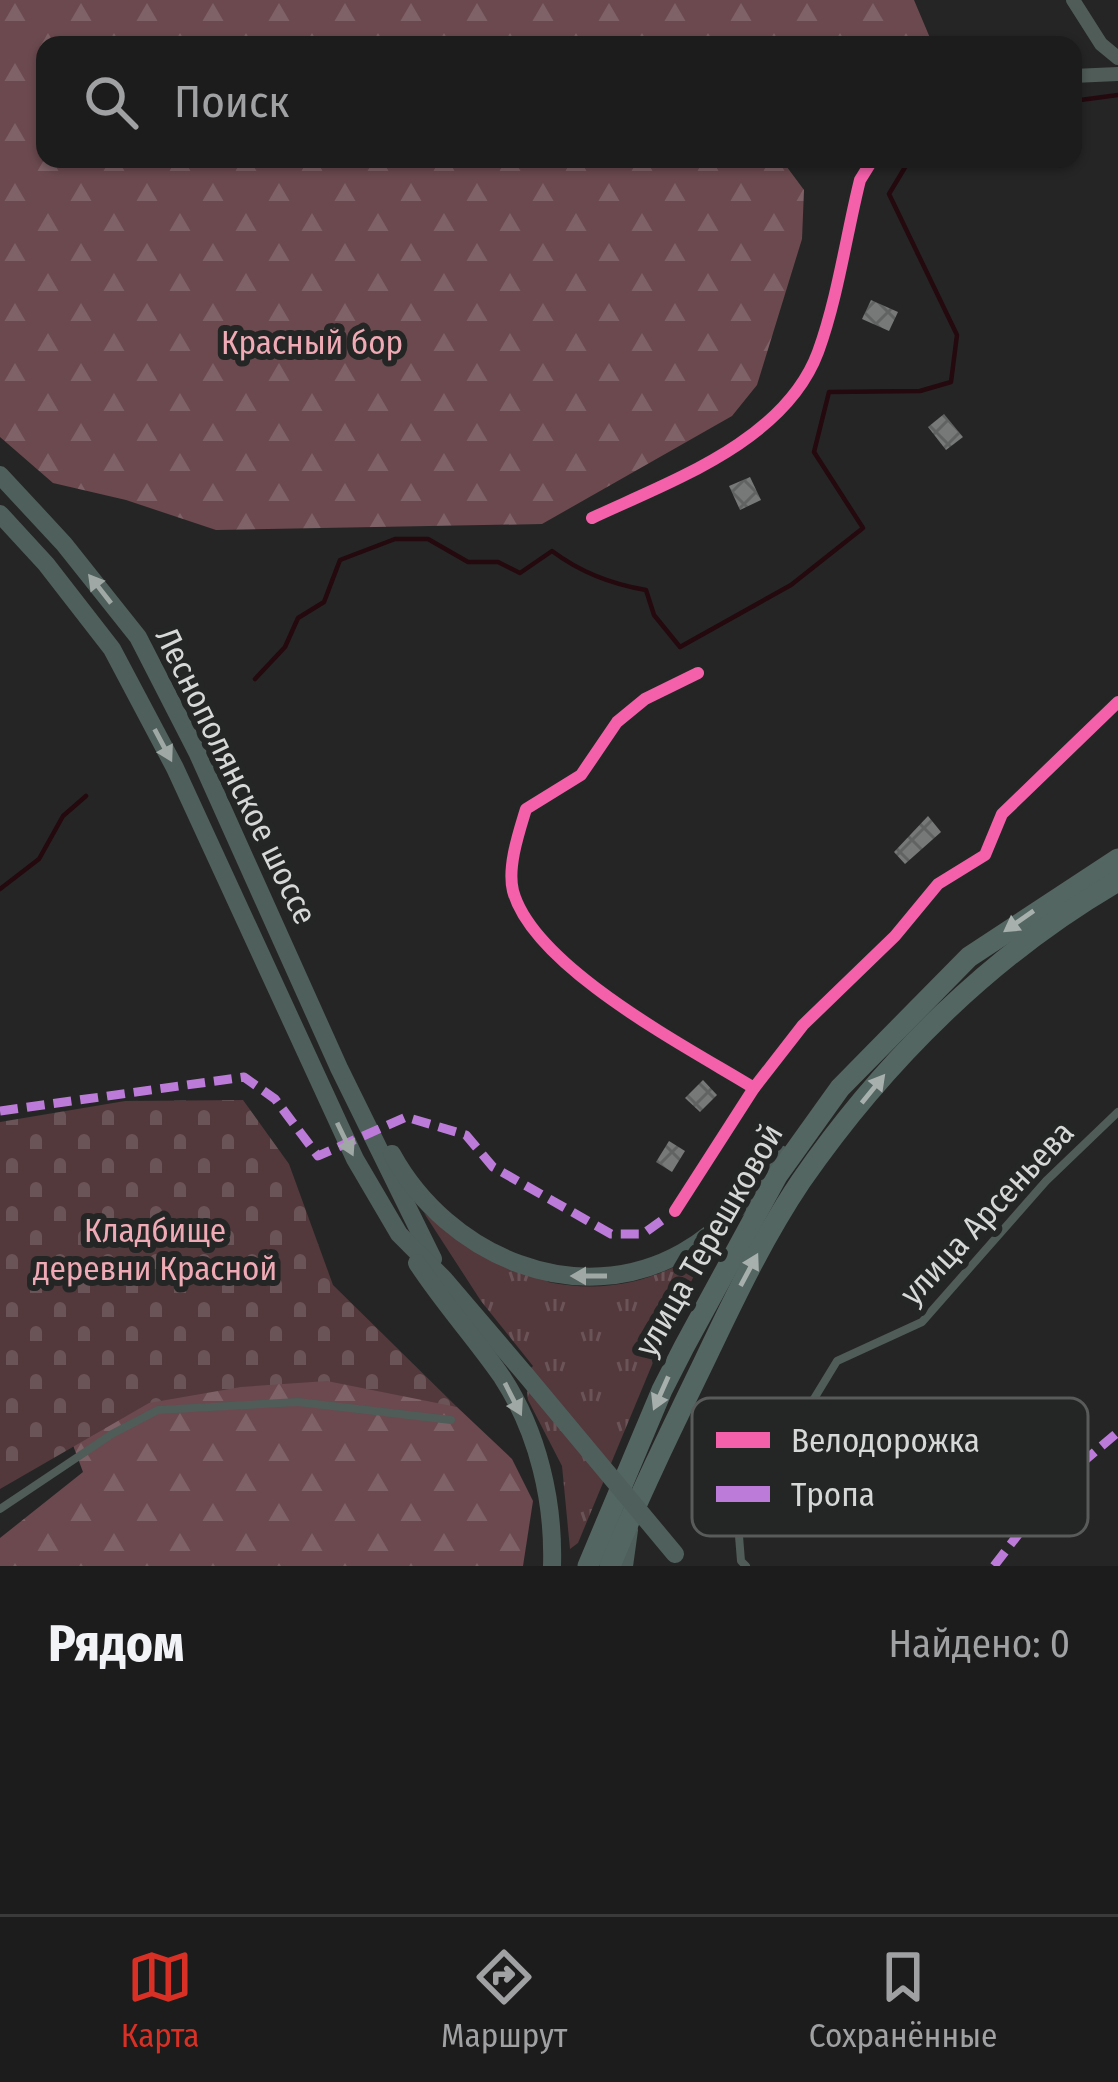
<!DOCTYPE html>
<html lang="ru">
<head>
<meta charset="utf-8">
<style>
	:root { --surface:#1c1c1c; --page:#252525; --text:#f1f3f6; --muted:#a0a1a3; --line:#3a3a3b; --accent:#d93025 }
	body { margin:0; font-family:"Fira Sans Condensed",sans-serif; background:var(--page); color:var(--text) }
	.list { margin:0; padding:0; list-style:none }
	h2 { display:flex; justify-content:space-between; align-items:center; height:156px; margin:0; padding:0 48px; font-size:51px }
	h2 small { font-size:39px; font-weight:400; color:var(--muted) }
	.icon { flex:none; width:66px; height:66px; fill:none; stroke:currentColor; stroke-width:2; stroke-linecap:round; stroke-linejoin:round }
	.map { position:relative; flex:none; width:1118px; height:1566px; overflow:hidden }
	.search { position:absolute; background:var(--surface); box-shadow:0 3px 9px #0004; left:36px; right:36px; top:36px; height:132px; display:flex; align-items:center; gap:30px; box-sizing:border-box; padding:0 42px; border-radius:24px; color:var(--muted); font-size:45px }
	.sheet { height:348px; background:var(--surface) }
	nav { display:flex; justify-content:space-around; align-items:center; box-sizing:border-box; height:168px; border-top:3px solid var(--line); background:var(--surface); font-size:33px; color:var(--muted) }
	nav a { display:grid; justify-items:center; gap:6px }
	nav .on { color:var(--accent) }
	.map>svg:first-child { display:block }
	.grass { fill:url(#grass-tufts) }
	.forest { fill:url(#forest-firs) }
	.cemetery { fill:url(#cemetery-stones) }
	.lines { fill:none; stroke-linecap:round; stroke-linejoin:round }
	.stream { stroke:#24090f; stroke-width:4.5 }
	.building { fill:url(#building-cross-hatch) }
	.lane { stroke:#4f5c58; stroke-width:8 }
	.street { stroke:#4f5c58; stroke-width:14 }
	.secondary { stroke:#4f5f5b; stroke-width:18 }
	.primary { stroke:#546662; stroke-width:21 }
	.secondary-bridge { stroke:#4f5f5b; stroke-width:18 }
	.quiet { stroke:#bd7bd9; stroke-width:9; stroke-dasharray:18 9; stroke-linecap:butt }
	.cycleway-casing { stroke:#242625; stroke-width:20 }
	.cycleway { stroke:#f560ab; stroke-width:12 }
	.oneway { fill:#a0a8a5 }
	.oneway2 { fill:#a8b0ae }
	.labels { text-anchor:middle; dominant-baseline:central; stroke-width:12; stroke-linejoin:round; paint-order:stroke }
	.park-label { font-size:33px; fill:#efaab5; stroke:#242625 }
	.street-label { font-size:33px; fill:#d6d8d7; stroke:#242625 }
	.key { fill:#242625; stroke:#595b5a; stroke-width:3 }
	.key-label { font-size:33px; fill:#d6d8d7 }
</style>
</head>
<body>
<div class="map">
<svg width="1118" height="1566" viewBox="0 0 1118 1566">
	<defs>
		<pattern id="grass-tufts" width="24" height="20" patternUnits="userSpaceOnUse" patternTransform="scale(3)"><rect width="24" height="20" fill="#53383c"/><path d="M3 7l-1-3M5 7V3M7 7l1-3M15 17l-1-3M17 17v-4M19 17l1-3" fill="none" stroke="#6b5457"/></pattern>
		<pattern id="forest-firs" width="22" height="20" patternUnits="userSpaceOnUse" patternTransform="scale(3)"><rect width="22" height="20" fill="#6b494f"/><path d="M5 1l3.5 6h-7zM16 11l3.5 6h-7z" fill="#7f6268"/></pattern>
		<pattern id="cemetery-stones" width="16" height="16" patternUnits="userSpaceOnUse" patternTransform="scale(3)"><rect width="16" height="16" fill="#53383c"/><path d="M2 7V4a2 2 0 0 1 4 0v3zM10 15v-3a2 2 0 0 1 4 0v3z" fill="#6b5457"/></pattern>
		<pattern id="building-cross-hatch" width="8" height="8" patternUnits="userSpaceOnUse" patternTransform="scale(3)"><rect width="8" height="8" fill="#777878"/><path d="M0 0l8 8M0 8l8-8" fill="none" stroke="#616262"/></pattern>
	</defs>
	<rect width="100%" height="100%" fill="#252525"/>
	<path class="grass" d="M424,1213l46,34 73,27 5,8c60,12 108,-1 159,-33l-48,99 -81,195 -8,6 -8,-83 -34,-66 -3,-26 8,-8 -52,-65z"/>
	<g class="forest">
		<path d="M0,0h914l19,45h-888v114h736l23,31 -2,49 -45,146 -25,31 -190,108 -326,6 -90,-30 -73,-17 -53,-46z"/>
		<path d="M18,1298l346,71 93,38 55,52 21,42 -10,65h-523v-28l83,-66z"/>
	</g>
	<path class="cemetery" d="M243,1100l46,64 44,121 124,122 -130,-26 -86,6 -92,16 -149,86v-367l125,-21z"/>
	<g class="lines">
		<g class="stream">
			<path d="M1073,101l45,-6"/>
			<path d="M255,679l30,-32 13,-29 26,-16 16,-42 55,-21h33l40,23h30l22,11 32,-22c28,21 58,33 94,39l8,25 26,32 111,-62 72,-57 -49,-76 15,-60 91,-1 31,-9 6,-47 -68,-141 21,-35"/>
			<path d="M0,889l39,-30 24,-43 23,-20"/>
		</g>
	</g>
	<g class="building">
		<path d="M871,300l27,12 -9,19 -27,-12z"/>
		<path d="M944,414l19,23 -17,13 -18,-23z"/>
		<path d="M750,477l11,23 -21,10 -11,-24z"/>
		<path d="M928,816l13,16 -36,32 -11,-12z"/>
		<path d="M703,1080l14,15 -17,17 -15,-14z"/>
		<path d="M669,1141l16,10 -13,21 -16,-10z"/>
	</g>
	<g class="lines">
		<g class="lane">
			<path d="M0,1509l112,-75 46,-24 140,-8 153,18"/>
			<path d="M746,1566l-5,-5 -2,-25 9,-29 89,-146 85,-39 124,-141 72,-69"/>
		</g>
		<g class="street">
			<path d="M1073,0l28,44 17,14"/>
			<path d="M1073,76l45,-2"/>
			<path d="M592,518c79,-37 193,-77 226,-166 20,-55 28,-116 42,-172l13,-21"/>
			<path d="M698,673l-53,26 -28,23 -36,53 -55,34c-7,23 -19,58 -13,82 21,77 176,157 241,197"/>
			<path d="M675,1211l79,-123 49,-63 92,-89 43,-52 47,-29 17,-41 116,-112"/>
		</g>
		<g class="secondary">
			<path d="M0,475l64,69 74,93 60,117 141,314 94,191"/>
			<path d="M0,514l46,50 66,85 63,119 180,391 44,75 45,45 81,95"/>
			<path d="M392,1154c56,102 185,158 291,98 41,-23 71,-60 97,-98"/>
			<path d="M417,1263c26,40 58,75 85,114 36,55 52,124 50,189"/>
			<path d="M624,1566l5,-36"/>
		</g>
		<g class="primary">
			<path d="M588,1566l74,-176 22,-43 93,-171 63,-88 129,-131 149,-98"/>
			<path d="M610,1566c28,-68 60,-134 92,-200 30,-63 60,-127 99,-185 83,-120 191,-227 317,-300"/>
		</g>
		<path class="secondary-bridge" d="M525,1374l150,180"/>
		<g class="quiet">
			<path d="M0,1111l244,-34 31,22 43,57 88,-39 60,18 27,32 118,67h32l32,-23"/>
			<path d="M994,1566l62,-81 62,-53"/>
		</g>
		<g class="cycleway-casing">
			<g id="cycleway">
				<path d="M592,518c79,-37 193,-77 226,-166 20,-55 28,-116 42,-172l13,-21"/>
				<path d="M698,673l-53,26 -28,23 -36,53 -55,34c-7,23 -19,58 -13,82 21,77 176,157 241,197"/>
				<path d="M675,1211l79,-123 49,-63 92,-89 43,-52 47,-29 17,-41 116,-112"/>
			</g>
		</g>
		<use href="#cycleway" class="cycleway"/>
	</g>
	<defs><path id="oneway-solid" d="M-6-.8H1V-3.2L6.5 0L1 3.2V.8H-6Z" transform="scale(3)"/></defs>
	<g class="oneway">
		<use href="#oneway-solid" transform="translate(100 589) rotate(-128)"/>
		<use href="#oneway-solid" transform="translate(163 745) rotate(62)"/>
		<use href="#oneway-solid" transform="translate(345 1139) rotate(64)"/>
		<use href="#oneway-solid" transform="translate(589 1276) rotate(-180)"/>
		<use href="#oneway-solid" transform="translate(513 1399) rotate(63)"/>
	</g>
	<g class="oneway2">
		<use href="#oneway-solid" transform="translate(1019 921) rotate(145)"/>
		<use href="#oneway-solid" transform="translate(873 1089) rotate(-51)"/>
		<use href="#oneway-solid" transform="translate(749 1270) rotate(-62)"/>
		<use href="#oneway-solid" transform="translate(661 1393) rotate(114)"/>
	</g>
	<g class="labels">
		<g class="park-label">
			<text x="312" y="343">Красный бор</text>
			<text x="155" y="1231">Кладбище<tspan x="155" dy="38">деревни Красной</tspan></text>
		</g>
		<g class="street-label">
			<text transform="translate(236 776) rotate(64)">Леснополянское шоссе</text>
			<text transform="translate(987 1213) rotate(-47)">улица Арсеньева</text>
			<text transform="translate(709 1240) rotate(-60)">улица Терешковой</text>
		</g>
	</g>
	<rect x="692" y="1398" width="396" height="138" rx="18" class="key"/>
	<rect x="716" y="1432" width="54" height="16" fill="#f560ab"/>
	<rect x="716" y="1486" width="54" height="16" fill="#bd7bd9"/>
	<g class="key-label">
		<text x="791" y="1452">Велодорожка</text>
		<text x="791" y="1506">Тропа</text>
	</g>
</svg>
<div class="search"><svg class="icon" aria-label="search" viewBox="0 0 24 24"><circle cx="10" cy="10" r="6"/><path d="M15 15l6 6"/></svg>Поиск</div>
</div>
<section class="sheet">
<h2>Рядом<small>Найдено: 0</small></h2>
<ul class="list">
</ul>
</section>
<nav>
<a class="on"><svg class="icon" aria-label="map" viewBox="0 0 24 24"><path d="M3 6l6-2 6 2 6-2v14l-6 2-6-2-6 2zM9 4v14M15 6v14"/></svg>Карта</a>
<a><svg class="icon" aria-label="directions" viewBox="0 0 24 24"><path d="M12 3l9 9-9 9-9-9zM9 14v-3h6M13 9l2 2-2 2"/></svg>Маршрут</a>
<a><svg class="icon" aria-label="saved" viewBox="0 0 24 24"><path d="M7 4h10v16l-5-4-5 4z"/></svg>Сохранённые</a>
</nav>
</body>
</html>
